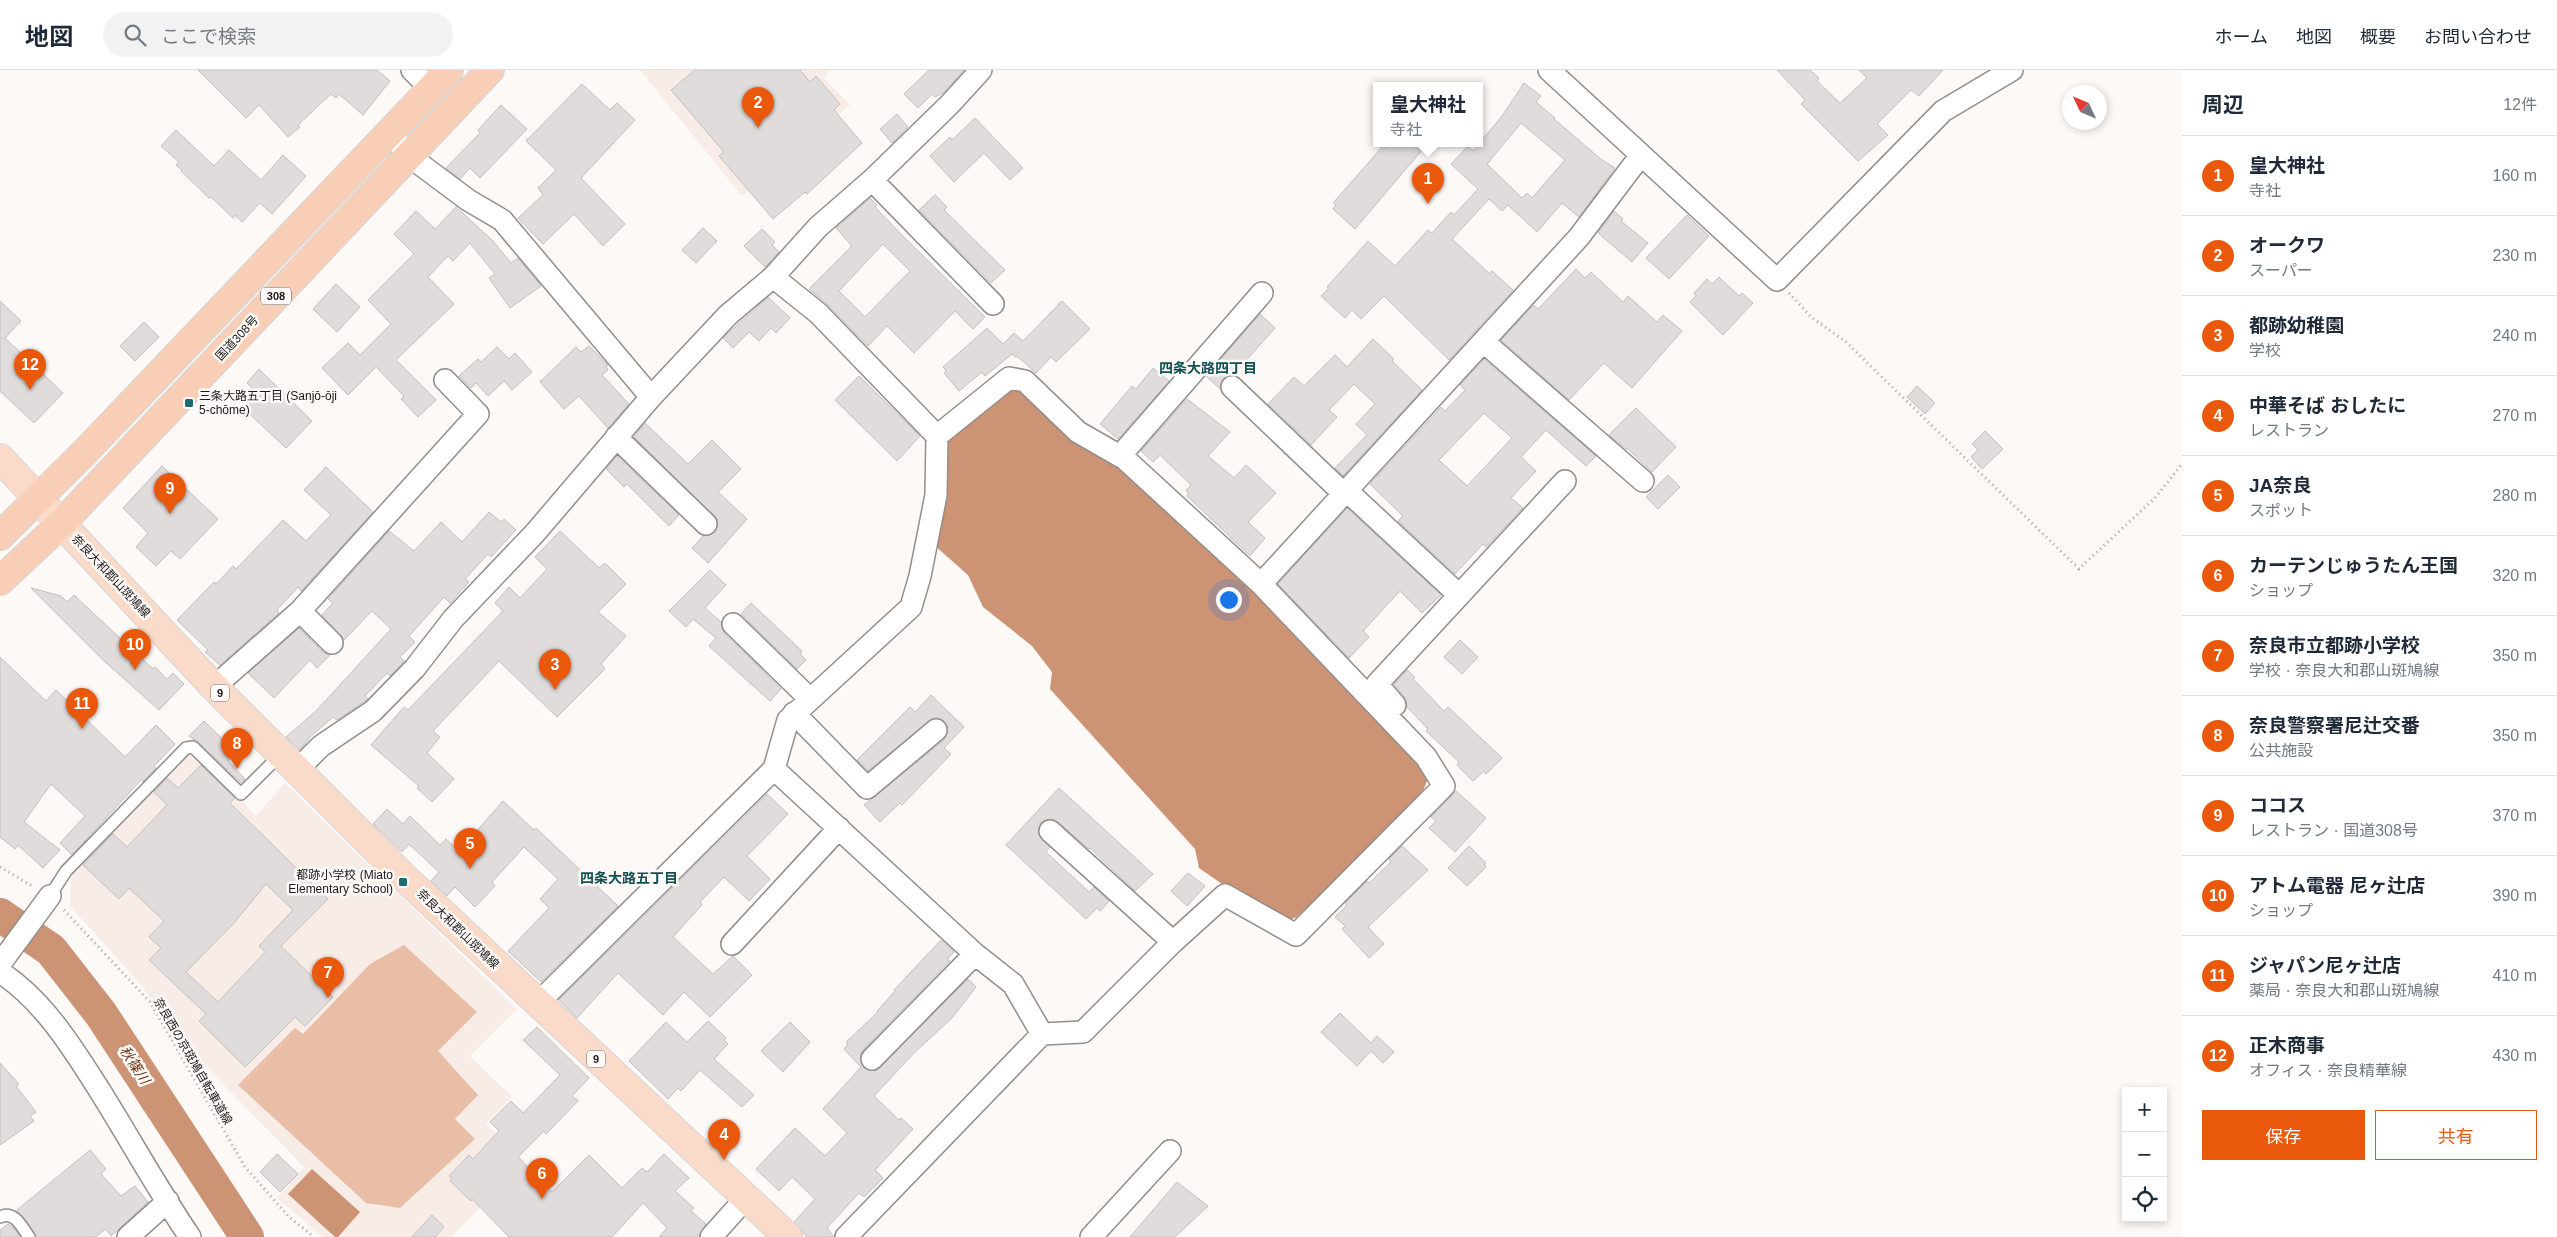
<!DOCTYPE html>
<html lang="ja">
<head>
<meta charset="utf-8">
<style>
	body { margin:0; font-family:Helvetica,"Noto Sans JP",sans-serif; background:#f2f2f3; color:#1f2937 }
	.controls { position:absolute; right:15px; bottom:15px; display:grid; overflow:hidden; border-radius:0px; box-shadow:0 2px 8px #0003 }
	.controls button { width:45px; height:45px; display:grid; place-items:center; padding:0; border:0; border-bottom:1px solid #e0e1e3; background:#fff; color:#1f2937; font:25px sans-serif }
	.compass { position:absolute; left:2062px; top:15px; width:45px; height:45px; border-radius:50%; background:#fff; box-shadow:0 2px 8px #0003; rotate:314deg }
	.you { position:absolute; left:1228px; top:529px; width:18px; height:18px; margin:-12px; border:4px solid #fff; border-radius:50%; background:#1a73e8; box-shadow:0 0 0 8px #1a73e833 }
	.badge { display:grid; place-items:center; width:32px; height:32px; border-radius:50%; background:#ea580c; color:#fff; font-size:16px; font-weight:700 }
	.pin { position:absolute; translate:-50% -41px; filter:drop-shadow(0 1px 2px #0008) }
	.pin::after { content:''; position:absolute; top:26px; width:18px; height:15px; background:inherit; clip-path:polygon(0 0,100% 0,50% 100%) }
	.popup { position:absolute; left:1373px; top:12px; width:110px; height:65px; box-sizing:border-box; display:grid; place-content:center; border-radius:0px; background:#fff; filter:drop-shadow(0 1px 4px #0005); font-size:16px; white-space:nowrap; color:#747a83 }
	.popup b { font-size:19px; color:#1f2937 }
	.popup::after { content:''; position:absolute; left:50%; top:100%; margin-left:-10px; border:10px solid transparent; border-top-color:#fff }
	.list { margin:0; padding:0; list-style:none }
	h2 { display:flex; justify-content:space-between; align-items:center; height:65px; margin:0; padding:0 20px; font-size:21px }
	h2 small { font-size:16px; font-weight:400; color:#747a83 }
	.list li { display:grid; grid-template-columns:32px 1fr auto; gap:15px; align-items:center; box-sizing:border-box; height:80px; padding:0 20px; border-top:1px solid #e0e1e3 }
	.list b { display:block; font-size:19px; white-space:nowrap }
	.list p { margin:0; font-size:16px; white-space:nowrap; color:#747a83 }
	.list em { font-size:16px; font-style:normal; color:#747a83 }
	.actions { display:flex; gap:10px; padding:15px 20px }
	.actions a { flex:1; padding:11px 0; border:1px solid #ea580c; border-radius:0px; text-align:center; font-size:18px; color:#ea580c }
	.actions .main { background:#ea580c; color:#fff }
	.icon { flex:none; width:28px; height:28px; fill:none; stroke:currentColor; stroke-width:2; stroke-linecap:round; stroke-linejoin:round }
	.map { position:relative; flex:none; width:2182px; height:1167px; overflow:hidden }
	header { display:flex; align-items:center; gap:30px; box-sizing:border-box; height:70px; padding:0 25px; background:#fff; border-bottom:1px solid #e0e1e3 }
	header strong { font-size:24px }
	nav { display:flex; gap:28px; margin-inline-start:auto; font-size:18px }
	.search { width:350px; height:45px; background:#f2f2f3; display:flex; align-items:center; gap:12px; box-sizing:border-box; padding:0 18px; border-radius:28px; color:#747a83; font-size:19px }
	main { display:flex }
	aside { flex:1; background:#fff }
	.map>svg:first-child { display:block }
</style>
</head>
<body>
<header>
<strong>地図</strong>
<div class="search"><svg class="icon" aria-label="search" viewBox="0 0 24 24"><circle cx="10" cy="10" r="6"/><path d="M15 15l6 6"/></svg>ここで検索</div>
<nav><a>ホーム</a><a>地図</a><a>概要</a><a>お問い合わせ</a></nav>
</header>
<main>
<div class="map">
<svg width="2182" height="1167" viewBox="0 0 2182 1167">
	<rect width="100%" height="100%" fill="#fdf9f7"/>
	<path fill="#f8ece7" d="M640,0H831L824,8L850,35L742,126Z
		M192,680L256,746L285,713L517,939L470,986L512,1027L486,1054L526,1091L451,1167H323L277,1128L304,1097L180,970L143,917L70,836L72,798Z"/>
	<path fill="#e8bea7" d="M404,875L477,942L438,981L478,1025L455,1049L475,1069L400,1138L366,1133L238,1015L295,958L303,964L370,894Z"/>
	<path fill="#cc9375" d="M1011,318H1022C1092,370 1162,422 1223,485C1238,499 1246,520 1266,526L1406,676L1428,709L1418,732L1297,847L1286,851L1225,816L1199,798L1195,779L1050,619L1052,602L1032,576L983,537L968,505L934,475L947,428L946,368Z
		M312,1099L360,1142L338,1167H335L288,1124Z"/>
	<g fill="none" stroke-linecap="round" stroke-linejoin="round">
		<path stroke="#cc9375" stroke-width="34" d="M0,845L51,880L101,944L247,1167"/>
	</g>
	<path fill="#e0dcdb" stroke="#c3bfbe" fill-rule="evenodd" d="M198,0H377L390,11L363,45L339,24L336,28L331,24L298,55L300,57L288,67L259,35L246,48Z
		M695,0H800L810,12L816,6L840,34L834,40L862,73L807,124L805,122L773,149L719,86L724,82L671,20Z
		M929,0H964L943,23L935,27L932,24L918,38L904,24Z
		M1777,0H1810L1819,8L1817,11L1840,33L1867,8L1859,0H1943L1919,26L1911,20L1877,54L1888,65L1858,91L1801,34L1805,30Z
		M1524,13L1541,26L1536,32L1555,48L1554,49L1602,90L1615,98L1579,147L1562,133L1537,162L1508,135L1502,141L1489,129L1452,169L1490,204L1492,201L1513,220L1449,290L1384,226L1361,249L1352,240L1345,248L1321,226L1329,218L1327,217L1368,171L1395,196L1428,160L1432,163L1451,142L1454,145L1478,119L1451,94L1468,76L1473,81L1502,46ZM1521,53L1565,90L1532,128L1527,123L1522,128L1487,94Z
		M582,14L610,40L617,33L635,50L581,108L625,154L603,176L574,144L543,174L518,148L543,125L538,118L556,100L526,71Z
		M501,35L527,59L480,108L470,98L460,109L446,98L480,63L478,60Z
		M897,44L908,57L892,73L880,59Z
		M975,48L1023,98L1010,110L984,83L954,112L930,86L950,67L952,70Z
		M176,60L214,96L229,80L261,110L283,85L306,106L272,144L260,133L242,152L235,145L233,148L211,127L209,128L181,101L182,100L176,95L179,92L161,76Z
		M1391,73H1428L1355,159L1333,139L1336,135L1333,133L1383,76L1386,79Z
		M935,125L947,137L944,140L1005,200L991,213L919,140Z
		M870,128L877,135L875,137L900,163L985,247L973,259L955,241L914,283L887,256L868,276L827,234L809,219L852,176L836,158ZM883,174L910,201L865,247L839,221Z
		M456,137L493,171L511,193L518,188L541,216L510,238L489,208L495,204L470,173L453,191L448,186L428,207L454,234L396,290L436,330L418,347L401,329L404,326L376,297L348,325L322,298L348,273L360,285L391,254L368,230L414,184L394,164L416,141L435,159Z
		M1614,141L1623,149L1621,151L1648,173L1632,192L1598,163Z
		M1687,145L1709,166L1669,209L1646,188Z
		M703,158L717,171L696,193L682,180Z
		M762,159L775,172L772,175L779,182L765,197L744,176Z
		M1576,199L1585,208L1591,202L1623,232L1628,226L1657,252L1663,245L1682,261L1632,318L1604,293L1569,330L1501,270L1534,235L1538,239Z
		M1719,207L1739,226L1742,223L1753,233L1723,265L1690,232L1696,226L1694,223L1707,209L1712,214Z
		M336,214L360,237L337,262L313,239Z
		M768,227L790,248L776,263L771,258L759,271L749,262L733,278L723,268Z
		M0,231L21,251L5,268L63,323L34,353L0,321Z
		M1062,231L1090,259L1056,292L1051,287L1036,303L1017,286L1015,287L1012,284L985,306L982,302L959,321L944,303L946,301L943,297L987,258L1003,274L1014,263L1023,271Z
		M1260,244L1275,258L1233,305L1223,309L1220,319L1206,306Z
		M144,252L159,267L135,291L120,276Z
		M1373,269L1394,289L1392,291L1422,320L1343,406L1335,398L1367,365L1356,354L1375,334L1354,314L1329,340L1337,347L1311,375L1268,334L1294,307L1304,316L1335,285L1347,297Z
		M589,276L608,295L606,296L608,300L602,305L629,334L608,358L579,326L564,339L540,312L576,277L581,282Z
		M497,277L509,289L515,283L532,302L512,320L504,311L488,326L476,313L471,318L459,306L478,289L481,292Z
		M1484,289L1596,386L1586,396L1546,360L1521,387L1536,401L1511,428L1523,438L1486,477L1483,474L1455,504L1398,451L1403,446L1370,414L1441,337L1445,341L1465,320L1460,315ZM1484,343L1512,368L1467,416L1439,390Z
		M1153,298L1169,311L1118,369L1100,354L1132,316L1136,319Z
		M259,299L312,351L286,378L242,337L256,322L247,313Z
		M859,306L920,366L897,391L835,330Z
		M1917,316L1935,333L1925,344L1907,327Z
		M1187,329L1230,362L1208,386L1234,408L1246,395L1276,423L1248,452L1265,468L1250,486L1187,426L1189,423L1186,421L1191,415L1160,385L1153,392L1141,381Z
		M1636,338L1676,377L1652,402L1627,378L1626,379L1609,365Z
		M645,353L688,394L712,370L741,399L718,422L747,449L708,493L692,478L703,466L715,462L718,450L634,367Z
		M1985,361L2003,379L1982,399L1971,387L1978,380L1972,374Z
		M617,386L679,445L669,456L627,414L624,417L606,399Z
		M162,396L218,449L180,489L171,481L156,496L136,477L148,463L123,438Z
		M326,397L373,442L301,521L298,517L277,540L279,543L220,595L205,582L208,580L177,550L214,512L216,514L233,496L236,499L283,450L306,471L331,445L304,420Z
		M1668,405L1680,417L1658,439L1646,427Z
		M1347,438L1441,525L1422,543L1400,521L1363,561L1369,567L1349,588L1278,514Z
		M489,442L501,452L504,449L516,460L491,487L488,484L465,509L469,512L450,533L444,527L409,566L415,572L400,587L404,591L390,606L387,603L365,626L368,629L365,631L337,650L333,647L310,667L300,680L286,667L316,641L391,559L372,541L344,570L322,545L333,533L328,529L389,461L414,481L441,452L462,472Z
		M560,461L599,498L605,493L626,514L598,542L626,566L601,594L605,599L557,647L499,591L433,661L440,667L427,683L454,709L432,732L417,718L419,716L371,675L404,637L408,640L503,541L495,533L509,517L520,528L547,499L535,487Z
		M710,500L726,515L705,538L721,552L724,563L781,619L770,631L709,576L716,568L693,549L686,557L669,541Z
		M31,518L61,526L67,532L74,525L153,599L155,597L167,609L173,603L184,614L159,640L103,590Z
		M751,533L802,581L800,584L806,590L797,599L741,544Z
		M299,558L323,582L330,585L317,598L310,590L274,628L248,603Z
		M1460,570L1478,587L1462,604L1444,587Z
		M0,587L46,631L56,620L125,687L156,655L175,674L154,696L156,698L143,712L141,710L72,785L60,773L85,746L51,714L24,752L60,780L43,798L18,775L15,779L0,767Z
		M1407,600L1415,607L1413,609L1444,641L1448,637L1502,688L1486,704L1484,701L1473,711L1457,695L1459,692L1426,661L1428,659L1407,637L1405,627L1394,614Z
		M931,625L964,657L944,678L951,684L902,735L900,733L880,752L864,735L944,670L948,657L941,648H933L868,701L857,690L910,637L915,642Z
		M204,651L236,682L228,691L245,709L241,713L198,672L189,666Z
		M201,695L235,728L230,733L328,829L281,876L333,927L305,956L295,947L245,997L199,951L206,944L149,890L161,878L149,867L164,851L129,818L119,829L83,795L113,764L127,777L167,735L154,722L167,708L178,718ZM266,814L293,840L259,876L265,882L218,932L186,902L234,853Z
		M1059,718L1153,804L1135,821L1090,778L1089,779L1058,752L1052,749L1041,752L1038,764L1050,777L1046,782L1089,822L1094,817L1109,831L1100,841L1097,838L1086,849L1006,775Z
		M1456,721L1486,748L1455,782L1429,758L1436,751L1431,747Z
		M767,724L788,744L747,786L770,809L749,831L724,807L700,832L702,835L673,867L713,904L733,886L752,905L710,947L684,922L663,945L618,903L577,948L559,930Z
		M503,731L534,760L536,758L618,836L541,912L508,881L549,838L540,829L558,809L524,777L492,812L495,816L475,837L455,817L447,826L431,811L439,802L409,774L402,782L373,754L387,739L403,754L410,746L440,775L446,769L459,781Z
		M1402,776L1428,800L1368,857L1384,874L1369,888L1342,859L1345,856L1335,847L1347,835L1345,833L1367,811L1369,813L1391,792L1389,789Z
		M1469,776L1486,793L1484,794L1486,797L1467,816L1448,798Z
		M1188,803L1205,816L1187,836L1171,821Z
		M941,870L954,882L947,889L950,891L863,980L860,986L864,998L876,1001L968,909L976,917L952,948L915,982L874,1026L899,1050L901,1048L913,1059L875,1100L883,1108L864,1127L859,1123L827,1158L834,1167H807L794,1152L815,1129L792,1107L779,1121L756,1099L795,1058L825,1086L847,1063L823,1039L861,997L844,979L848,974L846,972L878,942L877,941L895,921L894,920Z
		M1340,943L1371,973L1377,966L1394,982L1383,993L1371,981L1357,996L1321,962Z
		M708,951L726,968L724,970L728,974L714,989L754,1025L742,1037L700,1000L681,1021L678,1018L668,1029L629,991L666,952L687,972Z
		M790,952L810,972L783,1002L761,981Z
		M537,957L589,1008L572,1026L578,1031L546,1064L544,1061L518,1087L552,1122L589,1085L622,1118L642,1098L647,1102L664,1084L689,1108L675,1121L694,1138L691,1141L706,1154L699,1167H659L667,1158L643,1133L612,1167H509L472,1129L471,1131L450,1111L452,1108L449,1106L469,1085L473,1089L499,1061L490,1052L511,1031L523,1043L560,1005L523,970Z
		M0,993L19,1014L16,1016L36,1042L30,1046L34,1051L0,1075Z
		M90,1080L106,1099L101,1104L121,1126L135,1116L148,1132L111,1166L106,1159L95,1167H36L17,1140Z
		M277,1084L298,1104L280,1122L260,1102Z
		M1177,1112L1208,1136L1175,1167H1130Z
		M432,1145L444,1157L435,1167H412Z
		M8,1154L15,1159L20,1167H0V1160Z"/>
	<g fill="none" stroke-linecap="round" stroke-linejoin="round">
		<g stroke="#918e8c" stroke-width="14">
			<path id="service" d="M50,826L66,801L186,678L193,677L241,724L282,683
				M0,1147C14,1140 22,1157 29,1167"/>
		</g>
		<g stroke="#918e8c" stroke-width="24">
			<path id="minor" d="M412,0L431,19
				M1549,0L1777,210L1943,41L2012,0
				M390,63L409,86L468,130L502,150L651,327
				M872,110L993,234
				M773,207L818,243L937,366
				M1484,272L1643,411
				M1232,317L1343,423
				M616,367L706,454
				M1120,386L1262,223
				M1346,420L1459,525
				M1261,514L1579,167L1641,85
				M300,541L332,573
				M733,554L810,629
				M214,617L300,541L478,344L445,310
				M1395,635L1377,614L1565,411
				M794,643L867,718L936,660
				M298,699L321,676L373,641L415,598L453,549L535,463L651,327L728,245L773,207L818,157L872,110L950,34L981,0
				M774,699L975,884L1013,914L1042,964
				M1050,761L1173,872
				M732,874L839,758
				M0,894L50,826
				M0,902C44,931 72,977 100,1021C130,1069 158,1120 190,1167
				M537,934L774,699L788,650L911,537L920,506L936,425L937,366L1009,308L1025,311L1078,362L1125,389L1261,514L1426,687L1444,716L1296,865L1225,825L1173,872L1083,962L1042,964L846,1167
				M872,989L975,884
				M128,1167L168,1131
				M711,1167L746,1128
				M1091,1167L1170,1081"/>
		</g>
		<g stroke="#d6d6d6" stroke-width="30">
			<path id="primary" d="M0,388L214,617L407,810L788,1167"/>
		</g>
		<g stroke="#d6d6d6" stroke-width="30">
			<path id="trunk" d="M0,466L84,383L449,0
				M0,511L62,453L490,0"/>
		</g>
		<path stroke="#a3a09e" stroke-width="3" stroke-dasharray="1 4" stroke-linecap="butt" d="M1789,223L1811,247L1846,272L2079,499L2155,428L2182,394
			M0,797L34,817
			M64,840L150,932L245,1097L289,1147L314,1167"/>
		<use href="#service" stroke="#fff" stroke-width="11"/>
		<use href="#minor" stroke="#fff" stroke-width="21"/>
		<use href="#primary" stroke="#fadac8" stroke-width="28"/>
		<use href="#trunk" stroke="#f8ceb6" stroke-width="28"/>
	</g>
	<g fill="#1f6b6e" stroke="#fdf9f7" stroke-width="2">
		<rect x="184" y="328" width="10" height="10" rx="2.5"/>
		<rect x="398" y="807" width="10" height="10" rx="2.5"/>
	</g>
	<g text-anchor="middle" stroke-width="5" stroke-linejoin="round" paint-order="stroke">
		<g fill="#fdf9f7" stroke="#5f5d5c" stroke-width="1">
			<rect x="261" y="217.5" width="30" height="17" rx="4"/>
			<rect x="211" y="614.5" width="18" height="17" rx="4"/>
			<rect x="587" y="980.5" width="18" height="17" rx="4"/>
		</g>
		<g font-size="11" font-weight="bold" fill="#1b1a19">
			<text x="276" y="230">308</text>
			<text x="220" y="627">9</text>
			<text x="596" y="993">9</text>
		</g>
		<g font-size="12" fill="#1b1a19" stroke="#fdf9f7">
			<text transform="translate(237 268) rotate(-47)" y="4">国道308号</text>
			<text transform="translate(111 506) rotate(47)" y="4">奈良大和郡山斑鳩線</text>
			<text transform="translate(458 859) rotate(44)" y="4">奈良大和郡山斑鳩線</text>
			<text transform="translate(193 991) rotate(60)" y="4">奈良西の京斑鳩自転車道線</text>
		</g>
		<g font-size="12" fill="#1b1a19" stroke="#fdf9f7" text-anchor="start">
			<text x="199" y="330">三条大路五丁目 (Sanjō-ōji<tspan x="199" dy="14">5-chōme)</tspan></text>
			<text x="393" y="809" text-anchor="end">都跡小学校 (Miato<tspan x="393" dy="14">Elementary School)</tspan></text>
		</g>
		<g font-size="14" font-weight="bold" fill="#125052" stroke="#fdf9f7">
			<text x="1208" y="303">四条大路四丁目</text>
			<text x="629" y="813">四条大路五丁目</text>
		</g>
		<g font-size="14" font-style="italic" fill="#683311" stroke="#fdf9f7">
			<text transform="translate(135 995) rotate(57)" y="5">秋篠川</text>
		</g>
	</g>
</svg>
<div class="controls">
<button>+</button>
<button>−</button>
<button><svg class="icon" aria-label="locate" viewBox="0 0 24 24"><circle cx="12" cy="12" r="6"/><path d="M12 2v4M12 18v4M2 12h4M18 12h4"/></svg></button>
</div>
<svg class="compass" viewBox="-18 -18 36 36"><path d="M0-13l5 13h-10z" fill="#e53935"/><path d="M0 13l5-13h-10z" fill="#747a83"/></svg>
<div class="you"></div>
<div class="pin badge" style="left:1428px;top:134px">1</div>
<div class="popup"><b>皇大神社</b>寺社</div>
<div class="pin badge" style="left:758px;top:58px">2</div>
<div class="pin badge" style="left:555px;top:620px">3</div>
<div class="pin badge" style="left:724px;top:1090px">4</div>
<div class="pin badge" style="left:470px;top:799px">5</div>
<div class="pin badge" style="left:542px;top:1129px">6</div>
<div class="pin badge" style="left:328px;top:928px">7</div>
<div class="pin badge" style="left:237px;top:699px">8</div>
<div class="pin badge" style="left:170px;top:444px">9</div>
<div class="pin badge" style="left:135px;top:600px">10</div>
<div class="pin badge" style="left:82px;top:659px">11</div>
<div class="pin badge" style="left:30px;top:320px">12</div>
</div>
<aside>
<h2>周辺<small>12件</small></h2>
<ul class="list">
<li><span class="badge">1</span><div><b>皇大神社</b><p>寺社</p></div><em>160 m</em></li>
<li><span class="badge">2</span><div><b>オークワ</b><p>スーパー</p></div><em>230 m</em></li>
<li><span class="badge">3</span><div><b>都跡幼稚園</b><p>学校</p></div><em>240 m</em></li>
<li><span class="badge">4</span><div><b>中華そば おしたに</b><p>レストラン</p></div><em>270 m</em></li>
<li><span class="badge">5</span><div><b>JA奈良</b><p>スポット</p></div><em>280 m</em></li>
<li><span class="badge">6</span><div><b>カーテンじゅうたん王国</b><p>ショップ</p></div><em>320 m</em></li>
<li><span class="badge">7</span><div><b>奈良市立都跡小学校</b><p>学校 · 奈良大和郡山斑鳩線</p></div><em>350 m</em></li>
<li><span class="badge">8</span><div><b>奈良警察署尼辻交番</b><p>公共施設</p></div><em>350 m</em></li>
<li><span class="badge">9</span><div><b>ココス</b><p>レストラン · 国道308号</p></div><em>370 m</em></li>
<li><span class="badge">10</span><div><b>アトム電器 尼ヶ辻店</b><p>ショップ</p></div><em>390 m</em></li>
<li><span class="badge">11</span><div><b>ジャパン尼ヶ辻店</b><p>薬局 · 奈良大和郡山斑鳩線</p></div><em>410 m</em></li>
<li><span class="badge">12</span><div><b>正木商事</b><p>オフィス · 奈良精華線</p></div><em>430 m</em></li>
</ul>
<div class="actions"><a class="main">保存</a><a>共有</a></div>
</aside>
</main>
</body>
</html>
